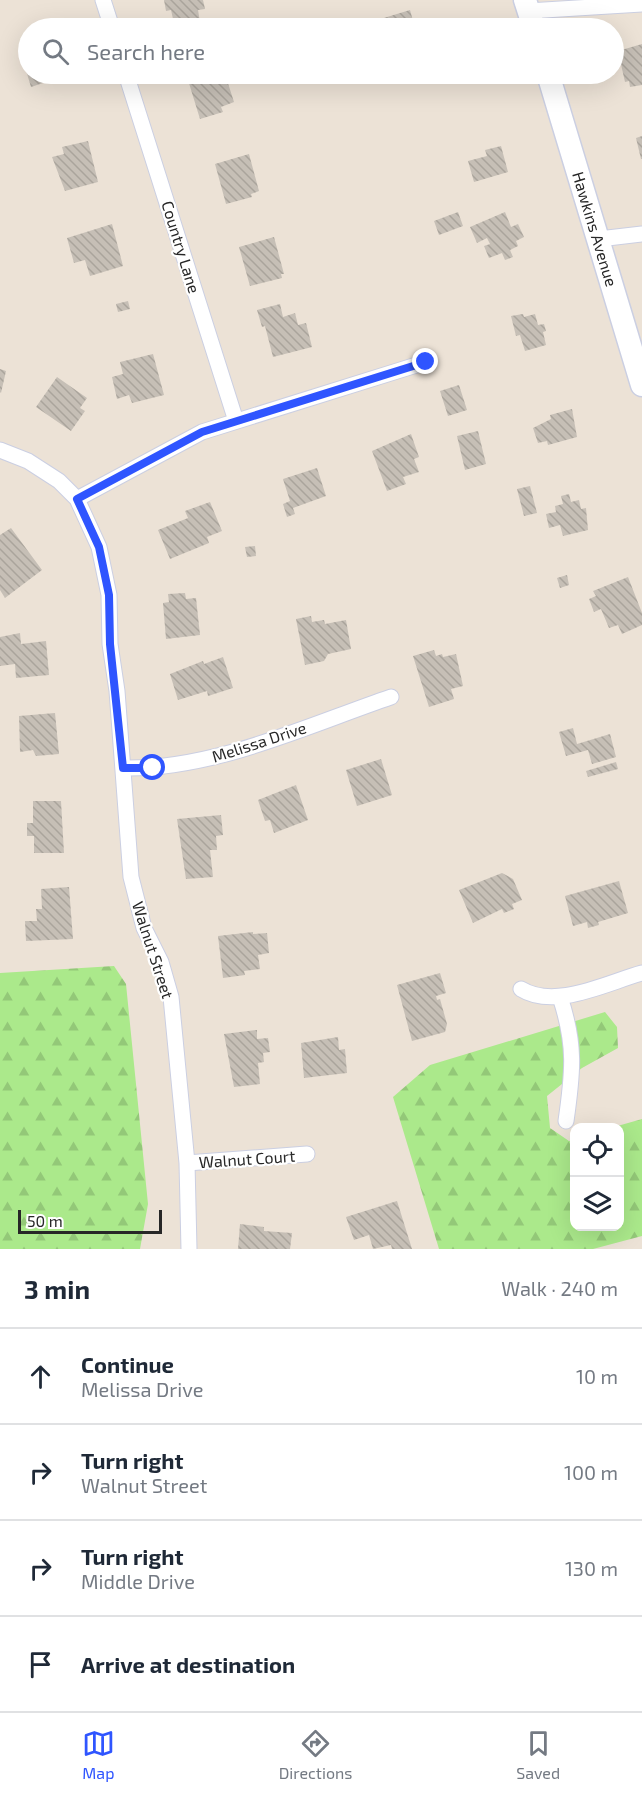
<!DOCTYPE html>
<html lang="en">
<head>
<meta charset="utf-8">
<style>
	body { margin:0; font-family:"Exo 2",sans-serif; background:#f6f6f7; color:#1f2937 }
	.controls { position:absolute; right:18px; bottom:18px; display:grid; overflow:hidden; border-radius:12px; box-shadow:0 6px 24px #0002 }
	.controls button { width:54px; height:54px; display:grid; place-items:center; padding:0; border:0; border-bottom:2px solid #e0e1e3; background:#fff; color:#1f2937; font:30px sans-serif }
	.scale { position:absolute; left:18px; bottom:15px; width:144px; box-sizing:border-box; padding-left:6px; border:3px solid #272727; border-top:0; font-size:16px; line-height:21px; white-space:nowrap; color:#272727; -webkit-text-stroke:4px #fff; paint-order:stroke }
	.stop { position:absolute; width:18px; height:18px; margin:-14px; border:4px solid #2f55ff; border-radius:50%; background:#fff }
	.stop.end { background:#2f55ff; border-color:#fff; box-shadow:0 2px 6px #0008 }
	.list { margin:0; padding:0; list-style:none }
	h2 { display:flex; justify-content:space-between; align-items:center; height:78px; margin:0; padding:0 24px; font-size:26px }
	h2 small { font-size:20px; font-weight:400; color:#747a83 }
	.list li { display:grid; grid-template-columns:39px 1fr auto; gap:18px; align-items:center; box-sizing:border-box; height:96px; padding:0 24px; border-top:2px solid #e0e1e3 }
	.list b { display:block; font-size:22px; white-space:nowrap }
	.list p { margin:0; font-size:20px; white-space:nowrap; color:#747a83 }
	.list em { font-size:20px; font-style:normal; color:#747a83 }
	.icon { flex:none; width:33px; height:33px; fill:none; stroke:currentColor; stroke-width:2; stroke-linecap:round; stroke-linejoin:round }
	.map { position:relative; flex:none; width:642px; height:1249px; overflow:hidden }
	.search { position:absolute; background:#fff; box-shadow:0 6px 24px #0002; left:18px; right:18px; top:18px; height:66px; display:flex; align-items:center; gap:15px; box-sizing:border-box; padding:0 21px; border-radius:33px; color:#747a83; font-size:22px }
	.sheet { height:462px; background:#fff }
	nav { display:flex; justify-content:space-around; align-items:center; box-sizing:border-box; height:84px; border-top:2px solid #e0e1e3; background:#fff; font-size:16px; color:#747a83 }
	nav a { display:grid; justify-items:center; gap:3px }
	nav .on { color:#2f55ff }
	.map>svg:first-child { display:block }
</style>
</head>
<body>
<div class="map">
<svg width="642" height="1249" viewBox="0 0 642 1249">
	<defs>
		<pattern id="forest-firs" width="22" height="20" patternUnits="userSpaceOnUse" patternTransform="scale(1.5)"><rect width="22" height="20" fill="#abe98b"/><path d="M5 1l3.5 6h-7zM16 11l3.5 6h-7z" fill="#93c878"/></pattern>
		<pattern id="building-back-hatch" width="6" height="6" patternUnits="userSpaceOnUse" patternTransform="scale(1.5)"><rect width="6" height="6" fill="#c6bfb6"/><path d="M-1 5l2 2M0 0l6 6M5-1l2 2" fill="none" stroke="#aaa49c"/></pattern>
	</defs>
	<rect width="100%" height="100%" fill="#ece2d6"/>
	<path fill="url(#forest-firs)" d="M114,966L126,984L148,1204L140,1249H0V973Z
		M605,1012L617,1027L618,1048L582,1068L547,1096L550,1128L569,1141L574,1139V1226H620V1128L614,1127L642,1119V1236L593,1249H439L393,1097L430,1065Z"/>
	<path fill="url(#building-back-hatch)" d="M164,0H203L205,9L198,10L201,28H175L171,10L166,11Z
		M410,10L415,28H376L374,21Z
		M457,23L459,28H439Z
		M28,33V74L67,75L31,87L22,57L28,56L22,35Z
		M642,44V85L630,87L629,81L625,82L618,51Z
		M206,74H225L234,102L221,107L223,112L200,119L188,80Z
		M642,136V159H641L636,138Z
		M88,141L98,182L65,191L52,157L64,154L62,147Z
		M501,146L508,172L474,182L468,161L487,156L485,150Z
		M249,154L259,191L251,194L252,197L226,204L215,164Z
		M458,212L463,226L439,235L434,221Z
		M505,212L511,227L518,224L524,237L516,241L518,246L510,250L513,257L505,260L502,253L489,258L484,246L490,244L487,238L477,243L470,227Z
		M112,224L123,266L90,276L85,260L74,263L67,238Z
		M274,237L284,274H281L282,278L250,286L239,247Z
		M128,301L130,309L118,312L116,304Z
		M280,304L283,317L295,313L298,325L306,323L312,347L273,357L265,326L262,327L257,310Z
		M523,314L524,317L535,314L538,325L544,324L546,331L543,332L546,345L525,351L520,335L516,336L511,316Z
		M153,354L164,395L132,403L129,395L117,399L112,377L123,374L120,362Z
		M0,369L6,371L1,393L0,392Z
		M57,377L87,398L80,408L85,411L71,431L36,407Z
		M459,385L467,410L448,416L440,391Z
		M572,409L577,437L548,445L547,441L538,443L533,428L551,419L550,415Z
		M478,431L486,464L465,470L457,436Z
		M411,434L419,457L414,459L419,472L403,477L406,484L387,491L372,451Z
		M317,468L326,496L293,508L295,514L287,517L283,504L290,501L283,479Z
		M530,486L537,513L524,516L517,489Z
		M569,494L571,502L579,500L581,509L586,508L588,530L563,536L560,525L549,528L546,514L556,512L555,506L563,504L561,496Z
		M210,502L222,531L207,537L209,543L170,559L158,530L188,518L185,511Z
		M11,528L42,570L5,598L0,590V535Z
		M255,546L256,556L247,557L245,547Z
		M567,575L569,585L560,588L557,578Z
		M628,577L642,613V625L622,634L618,625L609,628L601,609L594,612L589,599L596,596L593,591Z
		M185,593L186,599L196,598L200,635L166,639L163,603L169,602L168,594Z
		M311,616L312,622L324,620L325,624L346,620L351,649L328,654L324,661L305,665L296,619Z
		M20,633L21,644L46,641L49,675L16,678L15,664L0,666V637Z
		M434,650L436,656L442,654L443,657L456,654L463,686L451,689L454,699L429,707L413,656Z
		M223,657L233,688L208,696L207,691L178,700L170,674L203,661L204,664Z
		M55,713L59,754L36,756L33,750L20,752L19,716Z
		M573,728L577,744L610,734L616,757L592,764L588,750L566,756L559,732Z
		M381,759L392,795L357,806L346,770Z
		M616,762L618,769L588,777L586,771Z
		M296,785L308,820L274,833L270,820L265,821L258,800Z
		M33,801H61L64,853H34V836H27V823H33Z
		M221,815L223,835L216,836L217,850H210L213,877L186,879L177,819Z
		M502,873L513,879L522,900L512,904L514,909L504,913L502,909L473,923L459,890Z
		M619,881L628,913L598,922L599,925L588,928L587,922L573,926L565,896Z
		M69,887L73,939L26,941L25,921H37L36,909H42L41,889Z
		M253,932V934L267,933L269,953L258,955L260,969L244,971L245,975L223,978L218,936Z
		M440,973L446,993L436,996L437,1000L440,999L447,1024L445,1032L412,1041L397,985Z
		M257,1030V1039L268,1038L270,1052L263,1053L264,1062L258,1063L260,1084L234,1087L224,1034Z
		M338,1037L339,1050L345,1049L347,1073L304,1078L301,1043Z
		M397,1201L412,1249H392L391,1245L373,1249L369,1235L354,1240L346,1217Z
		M240,1224L264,1227V1231L292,1233L290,1249H238Z"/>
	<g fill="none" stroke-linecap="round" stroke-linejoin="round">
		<g stroke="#cbcfe2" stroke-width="17">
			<path id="street" d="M103,0L112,28
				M528,11L642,4
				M126,74L236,421
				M599,239L642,234
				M0,450L28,461L59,481L77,499L99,547L109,595L110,644L117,691L131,877L144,928L161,962L171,997L187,1163L189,1249
				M77,499L202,432L426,362
				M123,768C214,770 306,726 391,697
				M521,989C555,1010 606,983 642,973
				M560,997C576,1045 573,1072 566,1121
				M187,1163L307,1154"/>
		</g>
		<g stroke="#cbcfe2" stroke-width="25">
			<g id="secondary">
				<path d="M525,0L534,28"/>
				<path id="s1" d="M548,74L642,385"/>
			</g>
		</g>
		<use href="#street" stroke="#fff" stroke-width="15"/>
		<use href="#secondary" stroke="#fff" stroke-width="22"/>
	</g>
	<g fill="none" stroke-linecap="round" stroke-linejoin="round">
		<path stroke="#2f55ff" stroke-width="8" d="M153,768H123L110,644L109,595L99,547L77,499L202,432L426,362"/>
	</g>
	<g text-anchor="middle" stroke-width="4.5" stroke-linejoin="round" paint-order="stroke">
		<g font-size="16" fill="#272727" stroke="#fff">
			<text dy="6" stroke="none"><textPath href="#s1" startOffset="162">Hawkins Avenue</textPath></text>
			<text transform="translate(181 247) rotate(73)" y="6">Country Lane</text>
			<text transform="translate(259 742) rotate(-18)" y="6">Melissa Drive</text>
			<text transform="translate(153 950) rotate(72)" y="6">Walnut Street</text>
			<text transform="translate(247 1159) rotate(-4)" y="6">Walnut Court</text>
		</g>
	</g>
</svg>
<div class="controls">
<button><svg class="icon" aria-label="locate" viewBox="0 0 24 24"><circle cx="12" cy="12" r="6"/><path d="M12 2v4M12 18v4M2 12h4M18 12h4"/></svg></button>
<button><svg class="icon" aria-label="layers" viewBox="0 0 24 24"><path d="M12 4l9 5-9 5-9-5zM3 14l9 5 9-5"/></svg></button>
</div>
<div class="scale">50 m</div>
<div class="stop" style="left:153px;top:768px"></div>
<div class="stop end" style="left:426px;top:362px"></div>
<div class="search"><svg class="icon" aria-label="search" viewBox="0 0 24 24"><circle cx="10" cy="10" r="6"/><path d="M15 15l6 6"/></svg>Search here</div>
</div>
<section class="sheet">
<h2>3 min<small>Walk · 240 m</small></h2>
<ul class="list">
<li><svg class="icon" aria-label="ahead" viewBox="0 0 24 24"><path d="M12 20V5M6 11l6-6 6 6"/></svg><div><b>Continue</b><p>Melissa Drive</p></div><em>10 m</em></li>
<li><svg class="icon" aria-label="right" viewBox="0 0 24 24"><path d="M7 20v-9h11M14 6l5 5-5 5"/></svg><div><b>Turn right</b><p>Walnut Street</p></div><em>100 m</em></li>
<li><svg class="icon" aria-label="right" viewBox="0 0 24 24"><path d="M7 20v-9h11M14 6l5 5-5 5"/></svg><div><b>Turn right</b><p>Middle Drive</p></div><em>130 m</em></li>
<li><svg class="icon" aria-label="arrive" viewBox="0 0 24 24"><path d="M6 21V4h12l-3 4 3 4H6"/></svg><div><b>Arrive at destination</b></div></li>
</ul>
</section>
<nav>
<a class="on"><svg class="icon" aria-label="map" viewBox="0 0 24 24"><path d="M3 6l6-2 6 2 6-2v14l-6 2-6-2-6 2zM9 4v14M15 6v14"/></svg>Map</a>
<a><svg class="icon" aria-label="directions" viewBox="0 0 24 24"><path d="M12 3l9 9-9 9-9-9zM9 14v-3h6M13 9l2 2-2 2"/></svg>Directions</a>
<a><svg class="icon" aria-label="saved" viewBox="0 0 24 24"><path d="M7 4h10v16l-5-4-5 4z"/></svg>Saved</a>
</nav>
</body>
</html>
